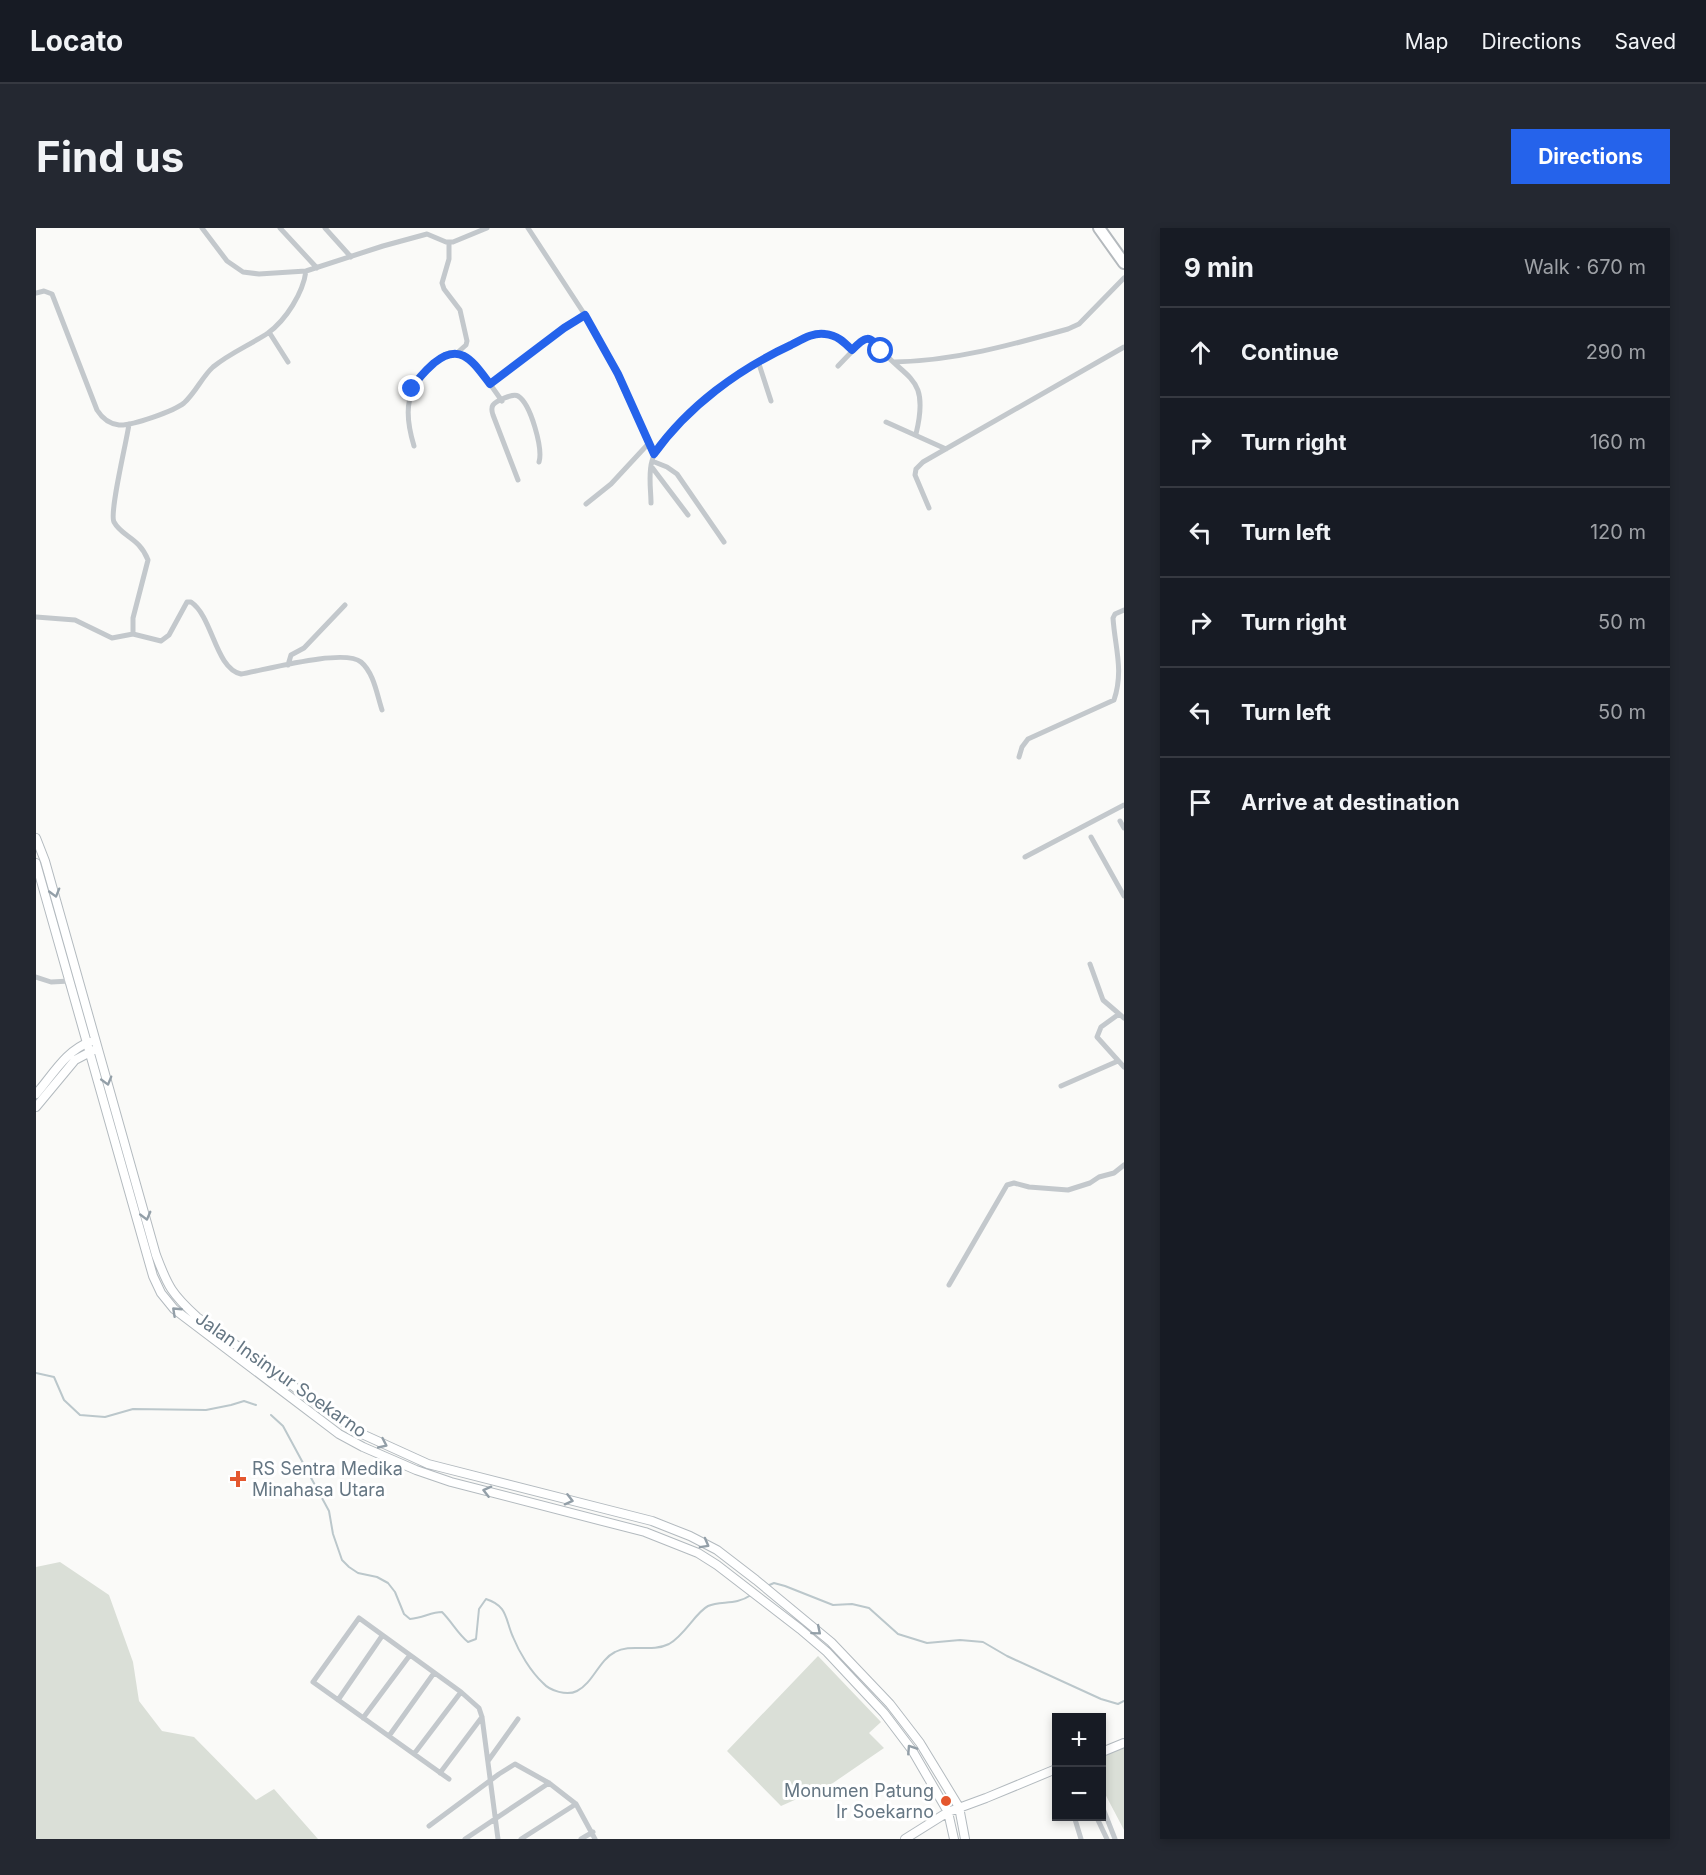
<!DOCTYPE html>
<html lang="en">
<head>
<meta charset="utf-8">
<style>
	body { margin:0; font-family:Inter,sans-serif; background:#242831; color:#f1f3f6 }
	.controls { position:absolute; right:18px; bottom:18px; display:grid; overflow:hidden; border-radius:0px; box-shadow:0 3px 9px #0003 }
	.controls button { width:54px; height:54px; display:grid; place-items:center; padding:0; border:0; border-bottom:2px solid #363941; background:#171b24; color:#f1f3f6; font:30px sans-serif }
	.stop { position:absolute; width:18px; height:18px; margin:-14px; border:4px solid #2563eb; border-radius:50%; background:#fff }
	.stop.end { background:#2563eb; border-color:#fff; box-shadow:0 2px 6px #0008 }
	.list { margin:0; padding:0; list-style:none }
	h2 { display:flex; justify-content:space-between; align-items:center; height:78px; margin:0; padding:0 24px; font-size:26px }
	h2 small { font-size:20px; font-weight:400; color:#9ea1a6 }
	.list li { display:grid; grid-template-columns:39px 1fr auto; gap:18px; align-items:center; box-sizing:border-box; height:90px; padding:0 24px; border-top:2px solid #363941 }
	.list b { display:block; font-size:22px; white-space:nowrap }
	.list em { font-size:20px; font-style:normal; color:#9ea1a6 }
	.icon { flex:none; width:33px; height:33px; fill:none; stroke:currentColor; stroke-width:2; stroke-linecap:round; stroke-linejoin:round }
	.map { position:relative; flex:none; width:1088px; height:1611px; overflow:hidden; border-radius:0px }
	header { display:flex; align-items:center; gap:36px; box-sizing:border-box; height:84px; padding:0 30px; background:#171b24; border-bottom:2px solid #363941 }
	header strong { font-size:28px }
	nav { display:flex; gap:33px; margin-inline-start:auto; font-size:21px }
	.intro { display:flex; align-items:center; justify-content:space-between; box-sizing:border-box; height:144px; padding:0 36px }
	h1 { margin:0; font-size:42px }
	.button { padding:15px 27px; border-radius:0px; background:#2563eb; color:#fff; font-size:21px; font-weight:700 }
	main { display:flex; gap:36px; padding:0 36px }
	aside { flex:1; background:#171b24; border-radius:0px; box-shadow:0 3px 9px #0003 }
	.map>svg:first-child { display:block }
</style>
</head>
<body>
<header>
<strong>Locato</strong>
<nav><a>Map</a><a>Directions</a><a>Saved</a></nav>
</header>
<div class="intro"><h1>Find us</h1><a class="button">Directions</a></div>
<main>
<div class="map">
<svg width="1088" height="1611" viewBox="0 0 1088 1611">
	<rect width="100%" height="100%" fill="#fafaf8"/>
	<path fill="#dadfd7" d="M24,1334L73,1367L97,1434L103,1473L126,1503L158,1509L220,1572L238,1561L282,1611H0V1339Z
		M782,1428L845,1494L833,1505L848,1520L797,1555L745,1578L691,1523Z
		M1088,1517V1602L1067,1562L1066,1526Z"/>
	<g fill="none" stroke-linecap="round" stroke-linejoin="round">
		<path stroke="#bbc7cb" stroke-width="2" d="M0,1145L18,1149L28,1172L44,1187L69,1189L97,1181L170,1182L195,1177L208,1173L220,1177
			M235,1187L247,1198L293,1283L297,1306L306,1332L313,1339L322,1345L341,1349L352,1355L359,1364L368,1386L374,1391C387,1390 395,1384 406,1384C416,1394 422,1406 432,1414L440,1411L443,1381L450,1371C472,1378 469,1391 477,1409C483,1424 495,1444 507,1455C514,1463 531,1468 541,1463C557,1455 563,1432 579,1424C595,1415 615,1425 633,1416C649,1407 659,1385 672,1378C685,1372 699,1378 715,1367
			M731,1358L738,1355L749,1358L797,1377L816,1376L833,1380L862,1406L891,1415L924,1412L947,1414L971,1428L1065,1471L1082,1476L1088,1473"/>
		<g stroke="#b3babf" stroke-width="10">
			<path id="secondary" d="M0,610L9,633L120,1027C132,1059 136,1066 161,1089L307,1194L326,1206L392,1236L616,1293L654,1308L681,1322L720,1352L795,1414L854,1476L884,1515L923,1579L929,1611
				M0,635L117,1048L125,1065L138,1081L303,1206L327,1219L380,1242L415,1254L609,1304L662,1325L681,1337L764,1401L791,1424L848,1485L876,1522L912,1584L918,1611
				M0,866C16,848 30,822 54,814
				M0,879L39,832L58,822
				M1066,1524L1088,1515
				M869,1611L912,1584L950,1570L1020,1541"/>
		</g>
		<g stroke="#b4b9bd" stroke-width="14">
			<path id="highway" d="M1063,0L1088,35"/>
		</g>
		<path stroke="#c3c8cc" stroke-width="5" d="M166,0L191,33L207,44L223,46L270,43L347,18L391,6L410,14H417L451,0
			M244,0L281,40
			M289,0L315,29
			M492,0L549,87L570,124L618,226
			M413,15V31L406,55L408,61L424,82L431,113L430,117L421,125
			M0,65L8,63L16,66L61,182C66,190 74,196 83,197C96,198 138,183 148,175C160,164 166,149 177,139C194,125 214,117 232,105C250,92 267,65 270,43
			M233,104L252,134
			M858,134C918,133 975,117 1032,101L1043,96L1088,50
			M802,138L828,111L838,113C867,153 895,144 880,206
			M466,173L454,156L528,100L549,87
			M735,173L722,133C741,124 777,100 798,107C805,110 811,116 816,122
			M850,194L910,221
			M93,196C91,212 73,285 78,294C86,309 103,309 112,332L97,390V406
			M378,218C367,182 370,159 399,134C405,129 412,123 420,125C435,127 445,145 454,156
			M616,233L631,239L641,246L688,314
			M615,238L652,287
			M482,252L457,187C456,184 455,180 457,177C460,173 477,165 482,168C495,176 507,221 503,234
			M615,275C615,262 612,246 616,233C624,199 694,154 722,133
			M550,276L575,256L613,215
			M893,280L879,247L880,241L887,234L1088,119
			M0,389L39,392L76,410L97,406L125,413L133,407L151,374H155C177,389 179,440 205,446C229,442 308,420 325,434C338,445 341,467 346,482
			M252,437L255,427L268,420L309,377
			M983,529L986,519L992,511L1078,472C1088,442 1079,420 1077,390L1079,386L1088,382
			M1084,593L1088,600
			M1055,609L1088,668
			M989,629L1088,577
			M1054,736L1067,772L1088,790
			M0,749L15,754L34,753
			M1083,786L1065,799L1061,809L1088,839
			M1025,858L1082,833
			M913,1057L971,957L978,955L993,959L1032,962L1054,955L1063,949L1078,945L1088,937
			M302,1472L346,1408
			M327,1490L374,1427
			M353,1508L398,1445
			M378,1526L425,1464
			M452,1533L482,1491
			M404,1545L446,1489
			M413,1551L277,1454L323,1390L425,1464L443,1480L446,1489L462,1611
			M1066,1578L1079,1611
			M1038,1588L1045,1611
			M1060,1588L1071,1611
			M393,1598L463,1546L479,1536L513,1555L540,1576L559,1611
			M429,1611L513,1555
			M485,1611L540,1576
			M545,1611L557,1604"/>
		<use href="#secondary" stroke="#fff" stroke-width="8"/>
		<use href="#highway" stroke="#fff" stroke-width="10"/>
	</g>
	<defs><path id="oneway-chevron" d="M-2-3.5L2.5 0L-2 3.5" fill="none" stroke-width="1.6" stroke-linecap="round" stroke-linejoin="round" transform="scale(1.5)"/></defs>
	<g stroke="#939fa8">
		<use href="#oneway-chevron" transform="translate(19 665) rotate(74)"/>
		<use href="#oneway-chevron" transform="translate(71 853) rotate(74)"/>
		<use href="#oneway-chevron" transform="translate(110 988) rotate(75)"/>
		<use href="#oneway-chevron" transform="translate(140 1083) rotate(-137)"/>
		<use href="#oneway-chevron" transform="translate(347 1216) rotate(25)"/>
		<use href="#oneway-chevron" transform="translate(451 1263) rotate(-166)"/>
		<use href="#oneway-chevron" transform="translate(533 1272) rotate(14)"/>
		<use href="#oneway-chevron" transform="translate(669 1316) rotate(29)"/>
		<use href="#oneway-chevron" transform="translate(781 1403) rotate(40)"/>
		<use href="#oneway-chevron" transform="translate(875 1521) rotate(-123)"/>
	</g>
	<g fill="none" stroke-linecap="round" stroke-linejoin="round">
		<path stroke="#2563eb" stroke-width="8" d="M376,161C381,151 389,143 398,135C425,113 437,134 454,156L528,100L549,87L582,146L618,226C652,178 703,141 755,117C765,112 777,104 789,106C801,107 808,114 816,122C830,108 833,106 845,123"/>
	</g>
	<g fill="#e4572e" stroke="#fff" stroke-width="2">
		<path d="M199 1242h6v6h6v6h-6v6h-6v-6h-6v-6h6z"/>
		<circle cx="910" cy="1573" r="6"/>
	</g>
	<g text-anchor="middle" stroke-width="6" stroke-linejoin="round" paint-order="stroke">
		<g font-size="18" fill="#657683" stroke="#fff">
			<text transform="translate(245 1147) rotate(35)" y="6">Jalan Insinyur Soekarno</text>
		</g>
		<g font-size="18" fill="#657683" stroke="#fff" text-anchor="start">
			<text x="216" y="1247">RS Sentra Medika<tspan x="216" dy="21">Minahasa Utara</tspan></text>
			<text x="898" y="1569" text-anchor="end">Monumen Patung<tspan x="898" dy="21">Ir Soekarno</tspan></text>
		</g>
	</g>
</svg>
<div class="controls">
<button>+</button>
<button>−</button>
</div>
<div class="stop" style="left:845px;top:123px"></div>
<div class="stop end" style="left:376px;top:161px"></div>
</div>
<aside>
<h2>9 min<small>Walk · 670 m</small></h2>
<ul class="list">
<li><svg class="icon" aria-label="ahead" viewBox="0 0 24 24"><path d="M12 20V5M6 11l6-6 6 6"/></svg><div><b>Continue</b></div><em>290 m</em></li>
<li><svg class="icon" aria-label="right" viewBox="0 0 24 24"><path d="M7 20v-9h11M14 6l5 5-5 5"/></svg><div><b>Turn right</b></div><em>160 m</em></li>
<li><svg class="icon" aria-label="left" viewBox="0 0 24 24"><path d="M17 20v-9H6M10 6l-5 5 5 5"/></svg><div><b>Turn left</b></div><em>120 m</em></li>
<li><svg class="icon" aria-label="right" viewBox="0 0 24 24"><path d="M7 20v-9h11M14 6l5 5-5 5"/></svg><div><b>Turn right</b></div><em>50 m</em></li>
<li><svg class="icon" aria-label="left" viewBox="0 0 24 24"><path d="M17 20v-9H6M10 6l-5 5 5 5"/></svg><div><b>Turn left</b></div><em>50 m</em></li>
<li><svg class="icon" aria-label="arrive" viewBox="0 0 24 24"><path d="M6 21V4h12l-3 4 3 4H6"/></svg><div><b>Arrive at destination</b></div></li>
</ul>
</aside>
</main>
</body>
</html>
